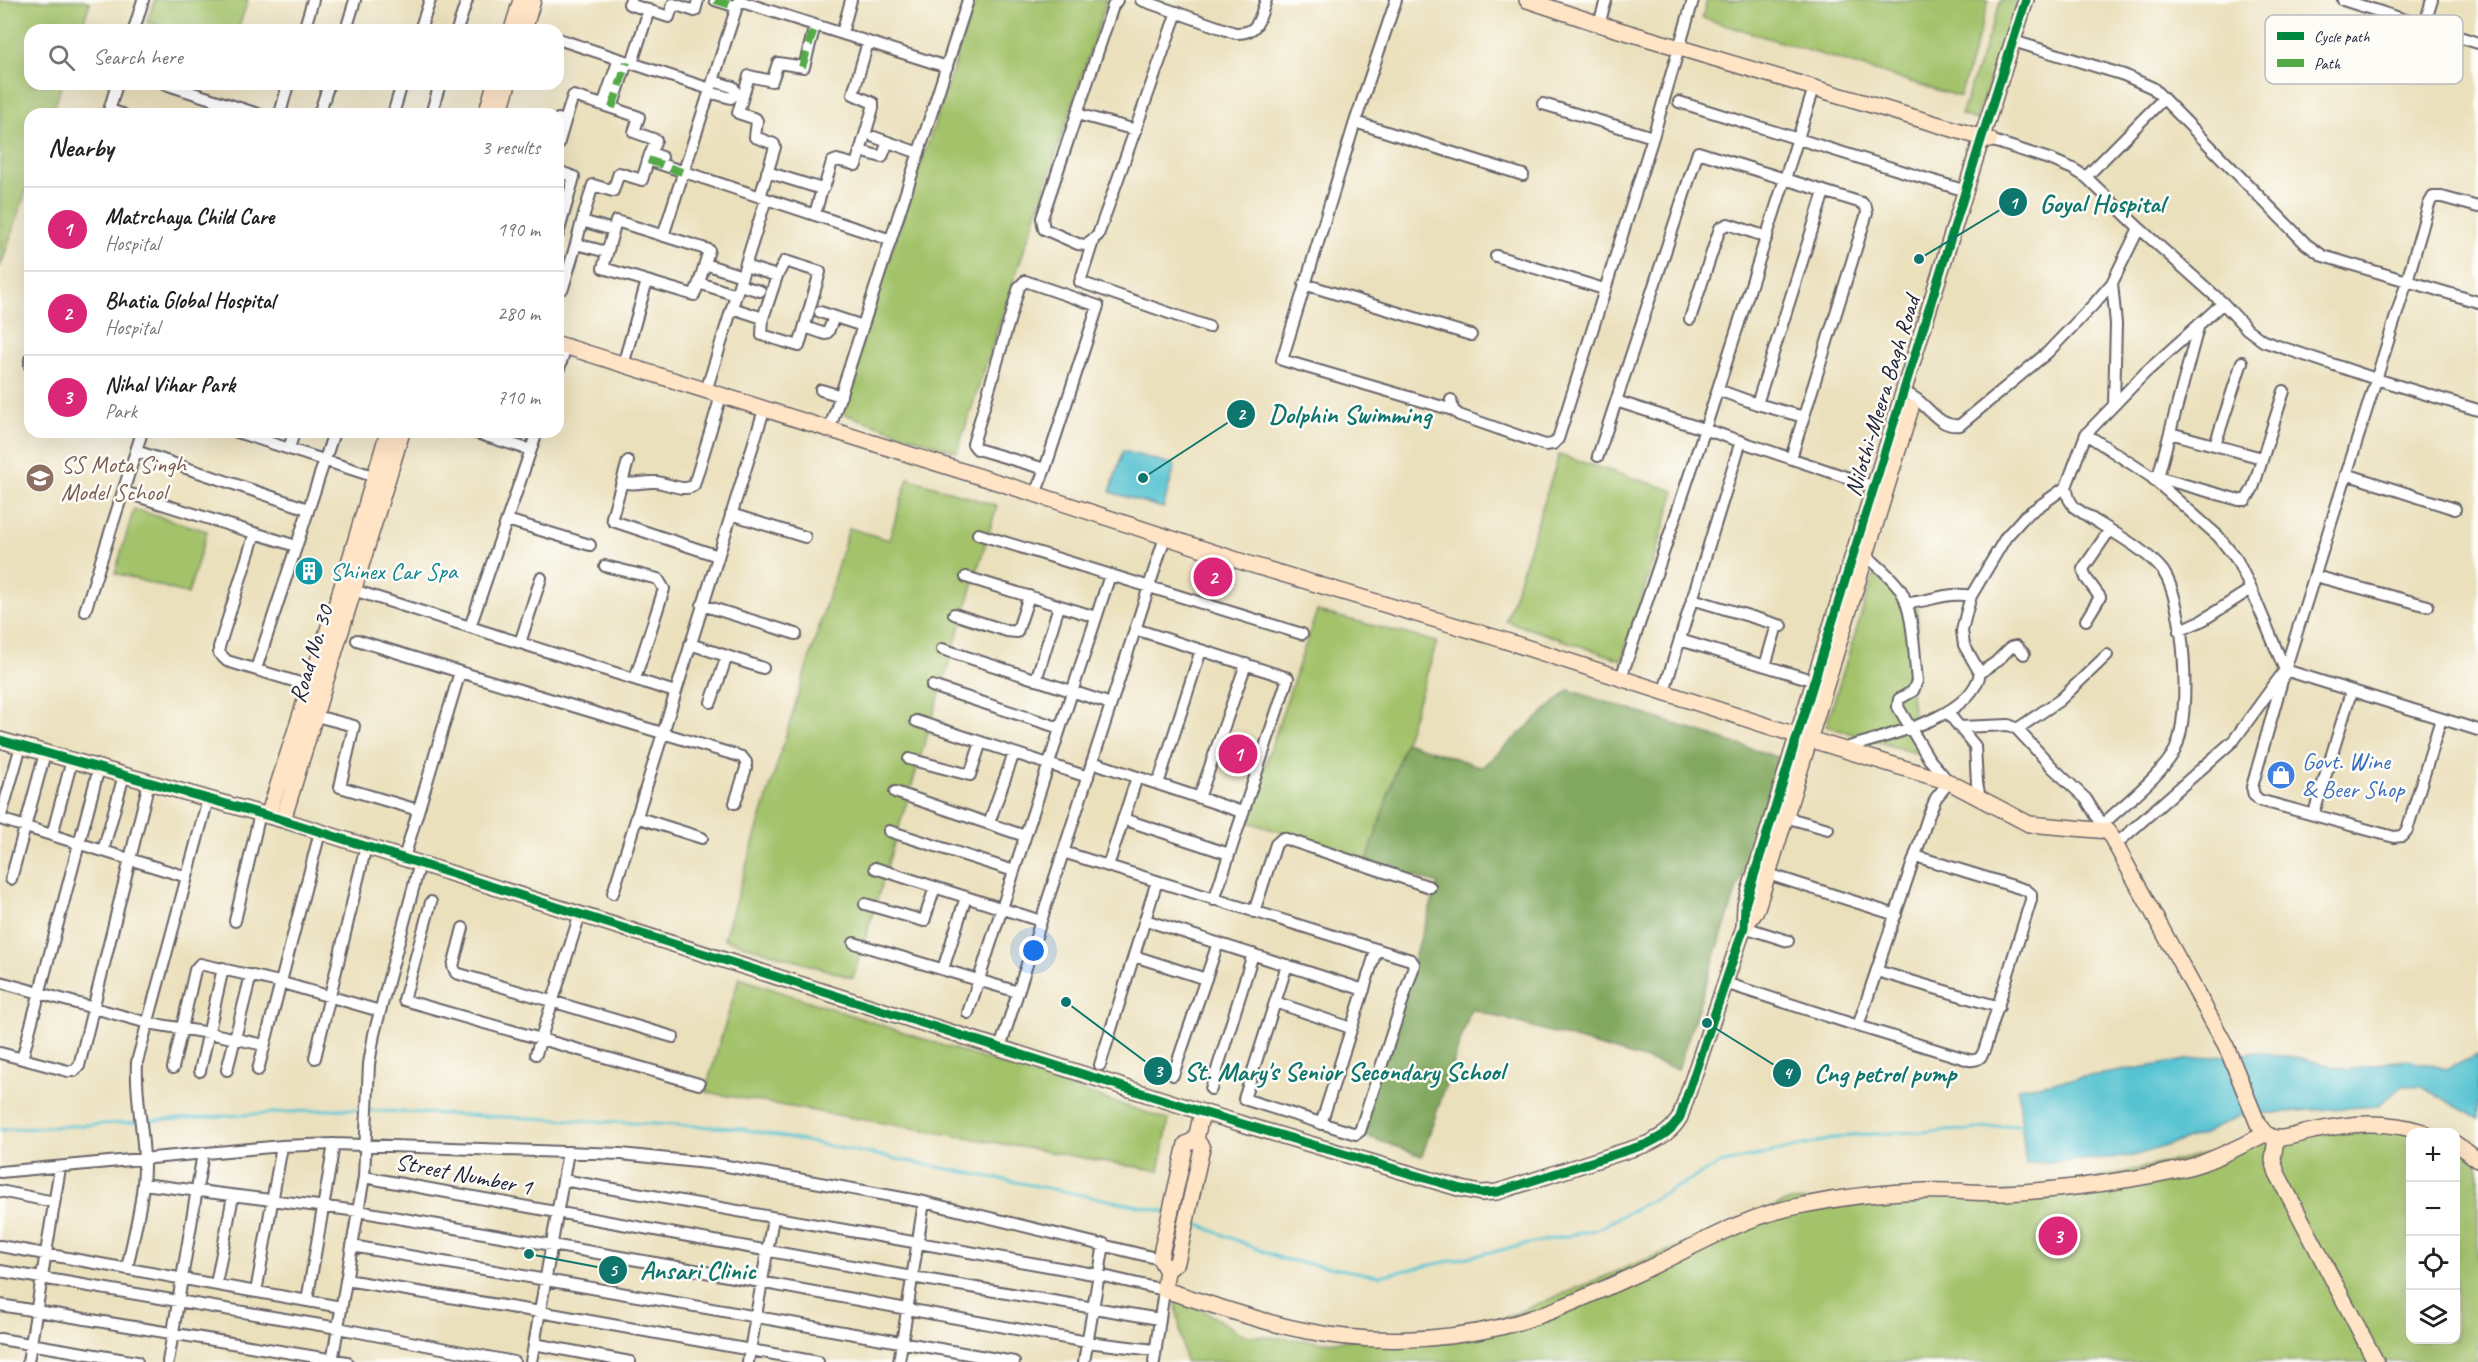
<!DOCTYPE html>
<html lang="en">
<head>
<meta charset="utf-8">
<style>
	body { margin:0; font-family:Caveat,sans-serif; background:#f2f2f2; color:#202124 }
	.controls { position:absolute; right:18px; bottom:18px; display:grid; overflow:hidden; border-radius:12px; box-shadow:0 6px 24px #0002 }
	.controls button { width:54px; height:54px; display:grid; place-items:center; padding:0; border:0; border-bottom:2px solid #e0e0e0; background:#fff; color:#202124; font:30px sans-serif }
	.you { position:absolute; left:1034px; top:951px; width:21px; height:21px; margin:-15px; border:4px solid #fff; border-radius:50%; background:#1a73e8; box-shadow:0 0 0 9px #1a73e833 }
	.badge { display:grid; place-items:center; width:39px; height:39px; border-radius:50%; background:#db2777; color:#fff; font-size:20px; font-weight:700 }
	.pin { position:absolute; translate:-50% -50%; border:3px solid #fff; box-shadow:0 2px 6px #0006 }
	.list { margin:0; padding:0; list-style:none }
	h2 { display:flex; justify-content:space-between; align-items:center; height:78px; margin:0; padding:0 24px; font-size:26px }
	h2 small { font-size:20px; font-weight:400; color:#757577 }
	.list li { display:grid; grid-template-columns:39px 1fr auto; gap:18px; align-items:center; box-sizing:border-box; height:84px; padding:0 24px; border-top:2px solid #e0e0e0 }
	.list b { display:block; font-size:22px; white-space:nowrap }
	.list p { margin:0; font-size:20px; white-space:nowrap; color:#757577 }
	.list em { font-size:20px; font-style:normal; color:#757577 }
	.icon { flex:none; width:33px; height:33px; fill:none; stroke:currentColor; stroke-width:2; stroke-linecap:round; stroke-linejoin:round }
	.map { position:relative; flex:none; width:2478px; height:1362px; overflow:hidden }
	.search { position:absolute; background:#fff; box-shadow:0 6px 24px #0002; left:24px; top:24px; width:540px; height:66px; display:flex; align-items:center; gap:15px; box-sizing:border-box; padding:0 21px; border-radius:18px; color:#757577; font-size:22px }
	.panel { position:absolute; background:#fff; box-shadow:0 6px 24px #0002; left:24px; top:108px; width:540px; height:330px; border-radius:18px }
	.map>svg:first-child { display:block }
</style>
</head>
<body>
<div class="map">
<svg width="2478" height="1362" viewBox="0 0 2478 1362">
	<rect width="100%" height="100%" fill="#fdfcf7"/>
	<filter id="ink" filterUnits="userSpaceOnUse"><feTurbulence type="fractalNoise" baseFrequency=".0167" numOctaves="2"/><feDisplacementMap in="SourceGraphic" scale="12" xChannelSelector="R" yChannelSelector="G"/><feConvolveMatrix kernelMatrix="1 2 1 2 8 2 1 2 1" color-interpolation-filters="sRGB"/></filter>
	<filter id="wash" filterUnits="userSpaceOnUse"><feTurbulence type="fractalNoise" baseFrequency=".008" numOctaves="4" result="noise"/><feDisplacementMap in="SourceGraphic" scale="24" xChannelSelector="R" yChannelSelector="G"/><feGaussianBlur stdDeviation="1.35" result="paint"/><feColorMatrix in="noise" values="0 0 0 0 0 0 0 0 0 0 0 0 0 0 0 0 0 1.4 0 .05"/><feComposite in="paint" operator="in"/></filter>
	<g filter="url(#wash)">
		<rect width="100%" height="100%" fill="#ebe0bc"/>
		<path fill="#a3c26a" stroke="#627252" stroke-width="1.5" d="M0,0H83L90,2L81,30H30V84H62L52,114H30V180L0,268Z
			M155,0H248L238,30H170L147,22Z
			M976,0H1107L957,452L838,412Z
			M1707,0H1989L1960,97L1702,18Z
			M2001,0H2019L1976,120L1961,115Z
			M1559,455L1675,491L1622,660L1506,621Z
			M908,478L997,506L853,978L724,939L849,528L889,540Z
			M134,509L207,531L188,594L115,573Z
			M1875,571L1918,608L1911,693L1915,727L1934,759L1826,726Z
			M1317,611L1437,642L1367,861L1246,821Z
			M739,978L1169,1120L1159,1171L705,1092Z
			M2408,1121L2438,1132H2410V1340H2456V1139L2478,1152V1362H1185L1174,1292L1243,1335L1326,1342L1480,1328L1788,1201L2042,1191L2282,1136Z"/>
		<path fill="#82a85e" stroke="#52654c" stroke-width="1.5" d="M1569,690L1780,758L1678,1069L1471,1009L1422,1156L1358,1133L1438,884L1367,861L1405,742L1482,767Z"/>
		<path fill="#57c3d1" stroke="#3c7286" stroke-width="1.5" d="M1123,451L1175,465L1163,508L1110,492Z
			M2257,1052L2300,1058L2348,1070L2406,1059L2447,1069L2478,1055V1119L2422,1087L2403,1086L2377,1106L2240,1115L2204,1134L2133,1156L2026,1164L2018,1088L2187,1060Z"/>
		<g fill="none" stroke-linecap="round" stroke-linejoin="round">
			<path stroke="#57c3d1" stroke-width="3" d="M144,1121L339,1109L737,1128L1155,1209L1166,1212
				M0,1130L137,1122
				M1192,1222L1282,1259L1379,1276L1595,1230L1720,1164L1850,1135L1967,1130L2025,1124"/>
		</g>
	</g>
	<g filter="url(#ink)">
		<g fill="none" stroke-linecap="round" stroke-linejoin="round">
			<g stroke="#686468" stroke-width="14">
				<path id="street" d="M631,0L629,4L669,17L673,4L695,11L698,0
					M715,0L737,7
					M1117,0L1113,6L1042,218L1044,229L1078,244L1086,245L1098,235L1177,12
					M1141,0L1235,33C1259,34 1259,19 1266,0
					M1396,0L1355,122L1282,360L1453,410
					M2343,0L2478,43
					M739,1L947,67
					M1599,24L1606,0
					M2424,26L2432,0
					M134,30L143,0
					M304,30L313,0
					M346,30L355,0
					M420,30L430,0
					M457,30L467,0
					M842,33L851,0
					M558,39L710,89
					M2013,41L2124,75L2153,88L2306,244L2323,256L2478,302
					M619,59L603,105L639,117L634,132L656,140L651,153L662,157
					M632,63L649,10
					M165,84L258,114
					M709,92L731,98L736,93L733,87L713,81
					M1679,102L1966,191
					M1543,104L1653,137
					M612,108L627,62
					M109,110L122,114
					M108,114L117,84
					M280,114L288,84
					M319,114L329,84
					M393,114L402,84
					M431,114L440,84
					M1077,114L1136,130
					M558,119L565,121L558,145
					M565,121L573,96L603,105
					M1355,122L1523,175
					M874,137L919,153
					M1990,140L2052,160L2073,169L2086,177L2139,228L2223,303L2247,329L2263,341L2376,379L2478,410
					M860,151L882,157L888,142
					M648,160L891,240
					M558,171L574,177L558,234
					M767,172L822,189L824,188L832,162L837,160L856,165L873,108V103L853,94L868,42
					M2086,177L2163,99
					M760,197L775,147L774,144L755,137L757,121L756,119L738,113L749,76L772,81L778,63L804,67L815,25
					M815,214L822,189
					M582,221L593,185L613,191L619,173L642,180L650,154
					M663,236L739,0
					M1093,241L1080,282L1209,327
					M607,252L576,244L582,221L613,230
					M1496,256L1604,289
					M705,264L742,276
					M699,283L694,295L603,268L616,221L709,250L699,283L736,295
					M2112,283L2116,324L2114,405
					M1304,284L1471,335
					M739,285L760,291
					M558,287L563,288L576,244
					M732,308L763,318L762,335L799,346L820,272L785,261L777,276L745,266
					M820,312L863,326
					M763,318L777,276
					M1690,319L1720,228L1728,224L1767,237
					M805,327L825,334L828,332L834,317
					M30,359V366
					M623,365L647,281
					M558,371L566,347
					M821,390L841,396
					M1718,390L1757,404L1804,417
					M706,391L766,199
					M1905,393C1926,399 1936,429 1960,425L2047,353L2094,304L2112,283L2139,228
					M1451,400L1453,410L1459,415L1545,445L1553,444L1558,439L1653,137L1693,0
					M1616,401L1713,432L1875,487
					M1757,404L1824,192
					M829,431L968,0
					M237,432L379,478
					M473,432L531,450
					M2170,433L2262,458
					M2086,434L2150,476L2218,536L2237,560L2251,589L2285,670L2252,787L2254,795L2259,800L2394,837L2402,836L2407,830L2441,719
					M2215,445L2242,362
					M289,449L294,432
					M136,451L308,509
					M1598,456L1698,152L1862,203L1866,207L1867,213L1791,458
					M628,461L612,517L613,521L718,556
					M2346,474L2455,509
					M2153,476L2239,500H2246L2253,488L2284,391
					M2158,477L2199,324
					M622,482C635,486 643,481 656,482C668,483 684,493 694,485L721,396
					M2066,487L2069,499L2074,507C2099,525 2146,548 2163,571C2185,602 2192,715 2175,750C2163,774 2123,805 2102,825L2108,831
					M124,492L296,546
					M1035,494L1045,469L1098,306L1025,281L1019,287L973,444L977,449L1045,469
					M731,514L805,537
					M507,520L590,545
					M255,533L219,647V653L227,661L310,686
					M978,534L1302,634
					M605,566L658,579L664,589L635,679
					M2315,576L2428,606
					M966,577L1096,617
					M347,588L675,692
					M1692,599L1782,626
					M1906,603C1929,602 1948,591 1971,596
					M702,605L796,634
					M85,611L142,432
					M954,614L1007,631L1017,632L1029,596
					M2086,620L2100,597L2086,578L2083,569L2109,531
					M470,627L537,432
					M1135,629L1288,678L1214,900
					M2179,631L2203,620L2251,589
					M357,640L460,672L404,858
					M1680,640L1815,681
					M520,643L541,578
					M690,644L763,668
					M942,649L1111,704
					M1765,666L1777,625
					M256,669L334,432
					M2285,670L2478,730
					M460,672L742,757L746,762V768L735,803
					M1980,673L1996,662L2011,647L2016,646L2024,654
					M1621,678L1705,429L1814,88
					M1036,680L1059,606
					M932,686L1060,728
					M1664,691L1741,441
					M711,702L727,656
					M1948,713L1975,746L1977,783L1980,798
					M316,716L354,726L340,787L418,810
					M916,721L1088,777
					M1960,727L2009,725L2017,729L2053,768L2086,799L2102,825
					M2017,729L2060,700L2107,655
					M1843,749C1881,736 1971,720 1980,673L1964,645L1962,631L1966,614L1971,596L2006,537L2025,516L2066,487L2086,434L2145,373L2223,303
					M909,759L970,775L981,742
					M1092,762L1242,812
					M1158,784L1201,650
					M895,792L1025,836
					M1199,798L1246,664
					M2314,813L2351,692
					M636,817L702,838
					M1785,817L1828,829
					M0,819L187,877
					M0,819L21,746
					M1123,819L1229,854
					M989,823L1014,753
					M889,831L1014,871
					M52,835L72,760
					M2115,845L2234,740L2285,670L2407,281L2429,204L2433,197H2442L2478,207
					M103,851L124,775
					M1063,852L1411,960L1414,964L1413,969L1360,1131L1356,1134L1244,1099L1287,965
					M1108,866L1137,777
					M875,868L1041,921
					M1768,874L1896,915
					M11,879L45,753
					M613,893L764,410
					M431,902L404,1000L699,1084
					M865,904L924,921L935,887
					M1254,912L1276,844L1283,838L1430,887
					M1145,920L1364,990
					M235,921L260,813
					M1744,927L1788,941
					M463,928L453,966L456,973L673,1037
					M854,943L1018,992
					M1134,956L1206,979
					M943,969L966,897
					M1877,971L1999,1007
					M0,982L148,1023L209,1033L264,1045
					M1725,983L1858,1026L1928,817L1936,798L1949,782L1929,759L1898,707L1899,699L1913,691L1917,681C1914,655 1914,611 1900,589C1891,576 1878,566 1867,556
					M1275,1002L1351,1028
					M968,1013L1110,575
					M1858,1026L1969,1060C1979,1061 1982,1057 1985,1048L2031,900V894L2026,890L1915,856
					M1000,1048L1165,537
					M0,1053L68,1071H74L79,1066L149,782
					M536,1054L580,914
					M315,1058L366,846
					M22,1059L99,768
					M1100,1065L1157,881
					M173,1068L195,970L200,964L279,982L380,1011
					M227,1070L251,975
					M258,1070L320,832
					M200,1071L223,968
					M1173,1075L1218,943
					M1211,1089L1253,954
					M1321,1124L1376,951
					M0,1172L282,1146L334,1144L621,1154L716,1164L924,1202L1160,1259
					M364,1177L912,1277L1159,1319
					M563,1180L1099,1275L1164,1290L1154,1362
					M143,1184L358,1211L689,1269L1087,1342L1154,1350
					M0,1191L54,1202
					M0,1246L341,1307
					M352,1246L1014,1362
					M127,1269C134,1233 145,1195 144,1159C143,1127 135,1095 137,1062L208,799
					M0,1271L338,1328L514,1362
					M346,1280L540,1312L818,1362
					M216,1284L233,1196
					M256,1292L282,1146
					M307,1301L334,1144
					M0,1305L347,1362
					M0,1339L137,1362
					M534,1344L630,1362
					M28,1362L60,1168
					M168,1362L203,1153
					M332,1362L364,1177L369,1064L374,1034L420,863
					M531,1362L568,1152
					M748,1362L773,1218
					M899,1362L924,1202
					M1084,1362L1104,1244"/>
			</g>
			<g stroke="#686468" stroke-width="18">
				<path id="secondary" d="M1527,0L1599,24L1990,140
					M512,30L521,0
					M524,30L533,0
					M486,114L495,84
					M499,114L508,84
					M558,344L1035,494L1249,564L1497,638L1799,736L1949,782L2029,824L2108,831L2226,1046L2258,1124C2263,1131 2267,1137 2276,1138C2287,1139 2302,1133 2313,1131C2351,1123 2385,1120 2423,1132
					M0,740L283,820L1202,1112L1462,1189L1481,1193L1497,1192L1647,1144C1661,1137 1672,1131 1680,1117L1744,927L1745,905L1982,137L2026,0
					M268,816L342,586L388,432
					M283,820L402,432
					M1744,927L1756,911L1768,874L1911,408
					M1202,1112L1196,1139L1202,1148L1177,1262L1167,1271L1164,1290C1209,1303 1255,1321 1302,1330C1366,1344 1437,1342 1501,1327C1546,1316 1588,1296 1630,1277C1688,1251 1740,1216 1804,1205C1843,1197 1884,1192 1924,1191C1951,1190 1977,1193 2004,1193C2046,1191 2088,1186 2130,1179C2154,1175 2179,1171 2202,1163C2224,1155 2245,1144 2265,1134
					M2276,1138L2273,1160L2277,1173L2376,1362
					M2456,1144L2478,1160
					M1167,1271L1160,1259L1162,1249L1186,1144L1196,1139"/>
			</g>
			<use href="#street" stroke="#fff" stroke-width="10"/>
			<use href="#secondary" stroke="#ffe4c6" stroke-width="15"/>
			<path stroke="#53aa46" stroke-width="8" stroke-dasharray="15 8" stroke-linecap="butt" d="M715,0L737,7
				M802,67L815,25
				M612,108L627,62
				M648,160L682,172"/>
			<g stroke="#fdfcf7" stroke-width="13">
				<path id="cycleway" d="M0,740L283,820L1202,1112L1462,1189L1481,1193L1497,1192L1647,1144C1661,1137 1672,1131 1680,1117L1744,927L1745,905L1982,137L2026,0"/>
			</g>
			<use href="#cycleway" stroke="#00873e" stroke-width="9"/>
		</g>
	</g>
	<defs>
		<g id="school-disc" transform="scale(1.5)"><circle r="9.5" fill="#8d6e63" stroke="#fdfcf7"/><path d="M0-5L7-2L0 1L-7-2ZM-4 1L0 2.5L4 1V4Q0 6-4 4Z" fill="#fff"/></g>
		<g id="building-disc" transform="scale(1.5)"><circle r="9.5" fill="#0f9aa8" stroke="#fdfcf7"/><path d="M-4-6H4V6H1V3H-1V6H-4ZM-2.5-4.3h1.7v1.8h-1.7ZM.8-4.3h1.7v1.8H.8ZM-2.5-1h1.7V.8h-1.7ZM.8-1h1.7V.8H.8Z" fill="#fff"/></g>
		<g id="shop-disc" transform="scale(1.5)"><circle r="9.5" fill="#3f7fe0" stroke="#fdfcf7"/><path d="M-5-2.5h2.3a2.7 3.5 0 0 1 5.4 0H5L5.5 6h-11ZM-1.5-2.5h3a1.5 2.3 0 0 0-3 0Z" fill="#fff"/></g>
	</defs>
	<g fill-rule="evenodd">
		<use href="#school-disc" x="40" y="478"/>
		<use href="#building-disc" x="309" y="571"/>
		<use href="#shop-disc" x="2281" y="775"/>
	</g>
	<g text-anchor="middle" stroke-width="5" stroke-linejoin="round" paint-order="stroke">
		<g font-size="24" fill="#22223b" stroke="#fdfcf7">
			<text transform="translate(1882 396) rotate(-73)" y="8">Nilothi-Meera Bagh Road</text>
			<text transform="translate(311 654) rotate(-73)" y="8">Road No. 30</text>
			<text transform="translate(464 1174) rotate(11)" y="8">Street Number 1</text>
		</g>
		<g font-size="24" fill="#785e54" stroke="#fdfcf7" text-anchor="start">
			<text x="61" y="472">SS Mota Singh<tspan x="61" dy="28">Model School</tspan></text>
		</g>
		<g font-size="24" fill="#0d838f" stroke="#fdfcf7" text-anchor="start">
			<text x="330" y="579">Shinex Car Spa</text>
		</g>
		<g font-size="24" fill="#366cbe" stroke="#fdfcf7" text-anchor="start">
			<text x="2302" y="769">Govt. Wine<tspan x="2302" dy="28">&amp; Beer Shop</tspan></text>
		</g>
	</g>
	<rect x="2265" y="15" width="198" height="69" rx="9" fill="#fdfcf7" stroke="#bbbbbf" stroke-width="1.5"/>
	<rect x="2277" y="32" width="27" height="8" fill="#00873e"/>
	<rect x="2277" y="59" width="27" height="8" fill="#53aa46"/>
	<g font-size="16" fill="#22223b">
		<text x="2314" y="42">Cycle path</text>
		<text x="2314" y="69">Path</text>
	</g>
	<path fill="none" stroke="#0f766e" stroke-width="2" d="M1919 259L2013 202M1143 478L1241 414M1066 1002L1158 1071M1707 1023L1787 1073M529 1254L613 1270"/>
	<g fill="#0f766e" stroke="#fdfcf7" stroke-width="2">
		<circle cx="1919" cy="259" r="6"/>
		<circle cx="1143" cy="478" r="6"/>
		<circle cx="1066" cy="1002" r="6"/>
		<circle cx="1707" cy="1023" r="6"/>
		<circle cx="529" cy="1254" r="6"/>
		<circle cx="2013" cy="202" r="15"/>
		<circle cx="1241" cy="414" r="15"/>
		<circle cx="1158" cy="1071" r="15"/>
		<circle cx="1787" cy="1073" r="15"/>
		<circle cx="613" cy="1270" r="15"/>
	</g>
	<g font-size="18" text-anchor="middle" font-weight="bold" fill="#fff">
		<text x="2013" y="209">1</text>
		<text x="1241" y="420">2</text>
		<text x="1158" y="1077">3</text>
		<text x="1787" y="1079">4</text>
		<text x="613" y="1276">5</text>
	</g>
	<g font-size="26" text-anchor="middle" font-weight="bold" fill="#0f766e" stroke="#fdfcf7" stroke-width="5" stroke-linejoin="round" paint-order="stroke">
		<text x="2102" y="212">Goyal Hospital</text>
		<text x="1350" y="423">Dolphin Swimming</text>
		<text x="1344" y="1080">St. Mary's Senior Secondary School</text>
		<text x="1885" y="1082">Cng petrol pump</text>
		<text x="698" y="1279">Ansari Clinic</text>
	</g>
</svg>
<div class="controls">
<button>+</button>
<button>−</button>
<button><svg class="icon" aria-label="locate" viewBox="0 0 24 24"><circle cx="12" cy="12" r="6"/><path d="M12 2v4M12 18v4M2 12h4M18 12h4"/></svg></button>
<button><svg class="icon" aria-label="layers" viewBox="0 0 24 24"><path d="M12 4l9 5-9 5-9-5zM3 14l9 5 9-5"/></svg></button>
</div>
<div class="you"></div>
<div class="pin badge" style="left:1238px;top:754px">1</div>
<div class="pin badge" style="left:1213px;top:577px">2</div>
<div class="pin badge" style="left:2058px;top:1236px">3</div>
<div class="search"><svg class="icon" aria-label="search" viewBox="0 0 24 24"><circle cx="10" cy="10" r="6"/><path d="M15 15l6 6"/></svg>Search here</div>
<section class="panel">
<h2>Nearby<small>3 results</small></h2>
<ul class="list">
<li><span class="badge">1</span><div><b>Matrchaya Child Care</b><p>Hospital</p></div><em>190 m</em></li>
<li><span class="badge">2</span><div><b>Bhatia Global Hospital</b><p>Hospital</p></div><em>280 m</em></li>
<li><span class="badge">3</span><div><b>Nihal Vihar Park</b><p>Park</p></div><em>710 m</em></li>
</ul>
</section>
</div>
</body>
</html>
